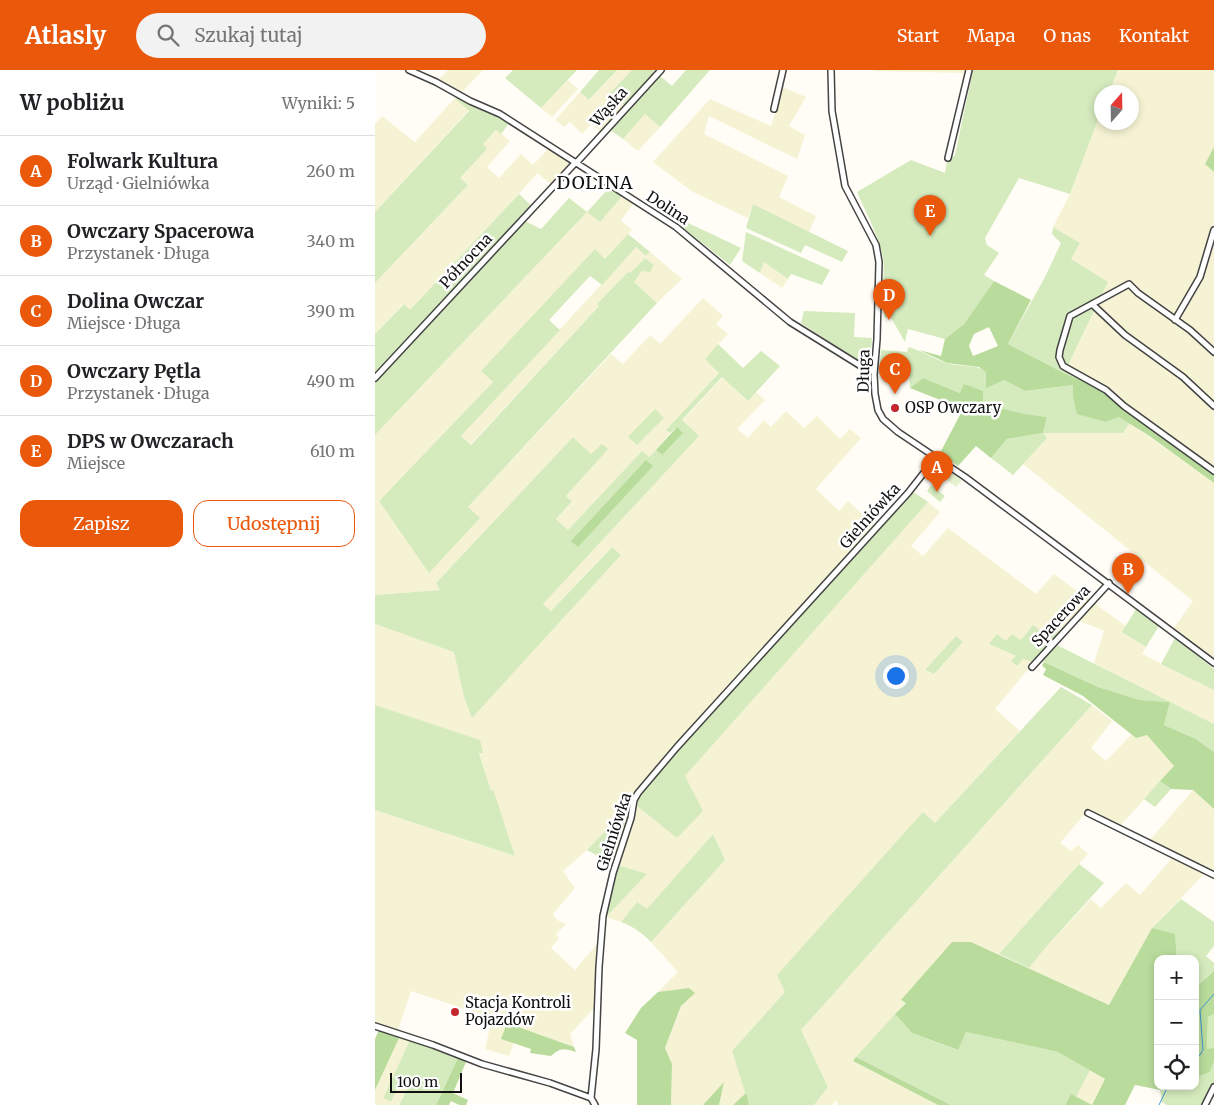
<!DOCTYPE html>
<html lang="pl">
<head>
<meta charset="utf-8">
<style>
	body { margin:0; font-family:Merriweather,serif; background:#f2f2f2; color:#202124 }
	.controls { position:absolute; right:15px; bottom:15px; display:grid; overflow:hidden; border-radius:10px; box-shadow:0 2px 8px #0003 }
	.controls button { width:45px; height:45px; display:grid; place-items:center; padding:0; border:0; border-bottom:1px solid #e0e0e0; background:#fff; color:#202124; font:25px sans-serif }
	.compass { position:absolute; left:719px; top:15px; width:45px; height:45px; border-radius:50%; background:#fff; box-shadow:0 2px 8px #0003; rotate:20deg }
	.scale { position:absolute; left:15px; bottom:12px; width:72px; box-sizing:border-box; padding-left:5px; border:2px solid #111; border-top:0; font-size:14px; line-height:18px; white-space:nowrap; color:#111; -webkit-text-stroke:4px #fff; paint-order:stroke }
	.you { position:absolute; left:520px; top:605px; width:18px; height:18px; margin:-12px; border:4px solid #fff; border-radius:50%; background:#1a73e8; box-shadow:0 0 0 8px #1a73e833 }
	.badge { display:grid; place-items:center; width:32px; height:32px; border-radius:50%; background:#ea580c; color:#fff; font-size:16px; font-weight:700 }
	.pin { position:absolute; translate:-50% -41px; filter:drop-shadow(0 1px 2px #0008) }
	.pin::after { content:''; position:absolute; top:26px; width:18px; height:15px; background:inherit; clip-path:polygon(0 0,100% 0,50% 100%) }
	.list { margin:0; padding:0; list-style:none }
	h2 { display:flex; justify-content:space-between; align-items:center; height:65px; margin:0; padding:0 20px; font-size:21px }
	h2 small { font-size:16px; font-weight:400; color:#757577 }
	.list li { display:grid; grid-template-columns:32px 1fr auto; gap:15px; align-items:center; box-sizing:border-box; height:70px; padding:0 20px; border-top:1px solid #e0e0e0 }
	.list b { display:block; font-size:19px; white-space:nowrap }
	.list p { margin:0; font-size:16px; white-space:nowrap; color:#757577 }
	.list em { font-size:16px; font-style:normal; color:#757577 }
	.actions { display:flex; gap:10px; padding:15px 20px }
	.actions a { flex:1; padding:11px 0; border:1px solid #ea580c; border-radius:15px; text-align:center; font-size:18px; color:#ea580c }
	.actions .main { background:#ea580c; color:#fff }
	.icon { flex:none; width:28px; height:28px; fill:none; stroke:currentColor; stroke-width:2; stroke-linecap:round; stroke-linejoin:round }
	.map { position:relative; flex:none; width:839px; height:1035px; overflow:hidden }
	header { display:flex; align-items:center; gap:30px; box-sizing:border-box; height:70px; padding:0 25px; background:#ea580c; color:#fff }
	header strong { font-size:24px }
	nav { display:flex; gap:28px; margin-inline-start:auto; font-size:18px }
	.search { width:350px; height:45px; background:#f2f2f2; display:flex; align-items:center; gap:12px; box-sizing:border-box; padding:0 18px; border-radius:28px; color:#757577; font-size:19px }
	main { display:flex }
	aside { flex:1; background:#fff }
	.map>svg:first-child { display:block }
</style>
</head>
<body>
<header>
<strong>Atlasly</strong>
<div class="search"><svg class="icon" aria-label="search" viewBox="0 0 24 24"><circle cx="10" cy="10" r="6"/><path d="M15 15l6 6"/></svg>Szukaj tutaj</div>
<nav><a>Start</a><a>Mapa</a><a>O nas</a><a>Kontakt</a></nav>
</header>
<main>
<aside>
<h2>W pobliżu<small>Wyniki: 5</small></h2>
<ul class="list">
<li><span class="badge">A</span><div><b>Folwark Kultura</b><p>Urząd · Gielniówka</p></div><em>260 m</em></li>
<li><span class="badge">B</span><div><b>Owczary Spacerowa</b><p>Przystanek · Długa</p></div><em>340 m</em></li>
<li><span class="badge">C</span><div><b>Dolina Owczar</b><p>Miejsce · Długa</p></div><em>390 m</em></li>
<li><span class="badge">D</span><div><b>Owczary Pętla</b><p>Przystanek · Długa</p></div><em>490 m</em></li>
<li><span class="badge">E</span><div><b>DPS w Owczarach</b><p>Miejsce</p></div><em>610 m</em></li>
</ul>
<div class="actions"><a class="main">Zapisz</a><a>Udostępnij</a></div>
</aside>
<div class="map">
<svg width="839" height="1035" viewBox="0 0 839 1035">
	<rect width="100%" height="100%" fill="#fffdf5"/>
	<path fill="#f6f3d4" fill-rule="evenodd" d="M73,0H108L87,22L64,9Z
		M242,0H257L235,23L250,36L226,62L216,54L207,64L195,52L189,57L180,50L205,22L215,30Z
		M499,0H591V3L499,1Z
		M743,0H839V77L830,94L839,102V400L693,295L733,212L695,189L705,173L678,157L695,124L726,42V52H756V22H734Z
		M193,10L203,19L177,47L166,38Z
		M408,17L431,27L414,56L430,65L422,89L334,46L329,64L413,106L404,127L441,146L434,162L378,134L373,148L318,122L278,92L335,29L396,56Z
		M80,28L94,40L0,142V54L7,46L40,72Z
		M270,44L285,57L263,81L248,69Z
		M122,60L135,71L112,97L124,108L146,84L158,95L173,79L200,95L179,117L163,103L35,241L28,234L0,264V213L93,115L85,108L112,79L107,74Z
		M248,125L259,133L246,150L257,160L230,189L220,180L107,301L118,312L4,431L48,493L104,449L93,437L236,284L248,294L275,265L285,274L328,228L348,246L341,254L353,264L343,274L344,303L291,360L295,363L281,380L274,387L267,381L193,460L181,449L197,433L191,426L216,384L198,367L61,513L65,520L0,525V365L212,142Z
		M261,177L271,186L275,182L307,209L282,233L259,212L267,201L279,195L270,188L254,204L253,202L222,234L224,236L95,375L86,366Z
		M389,192L413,209L407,218L385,203Z
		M348,307L372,331L381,322L390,330L362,359L373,368L389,350L396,357L411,341L429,358L442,346L465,369L475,359L486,368L441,419L464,441L473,431L500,456L300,676L237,754L212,780L188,801L200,818L178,844L182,850L191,854L181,864L184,868L176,878L200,900L222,874L221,936L195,964L199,977L133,953L126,969L139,973L134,986L110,979L117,948L36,921L23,960L0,953V740L140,786L118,720L116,721L104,682L105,670L0,635V554L79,582L89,627L97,647L246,485L236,477L176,541L168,534L323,366L307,351Z
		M755,353L839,413V589L798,559L818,531L648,394L671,368L668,363H748Z
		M553,432L565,442L536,476L548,486L573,458L661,524L679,504L714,530L686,563L666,561L646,570L628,581L659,592L620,639L645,661L560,753L548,742L410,922L357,981L371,1023L358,1035H344L349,1013L328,1035H296L297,994L290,978L314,918L283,922L303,902L276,872L350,790L338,764L272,840L262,832L246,852L231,847L271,805L242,795L262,736L302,767L327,741L309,706ZM581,566L588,572L559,604L550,601Z
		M719,533L751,556L748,562L771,577L767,584L839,620V654L752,611L719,593L729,561L703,550Z
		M717,635L737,651L716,678L731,691L757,664L761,668L772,664L799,696L745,756L712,741L685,773L696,781L703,775L713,784L624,884L596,872L526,931L531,932L478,991L563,1035H463L461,1030L457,1035H439L453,1017L426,960Z
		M818,720L839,739V800L775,770Z
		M798,787L831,802L777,858L734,935L654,898L671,877L716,829L726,838L751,813L765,825Z
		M25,966L35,970L8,1028L16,1032L24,1014L33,1018L24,1035H0V1020Z
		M715,1000L730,1009L717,1035L701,1027Z"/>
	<path fill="#d5ebbd" d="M138,0H202L166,38L130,8Z
		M224,0H242L214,30L205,22Z
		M257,0H278L281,2L250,36L235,23Z
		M311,0H335L285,57L270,44L248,69L234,59L284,5L297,16Z
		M598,0H743L734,22H726V42L695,124L644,108L610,168L612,175L624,183L609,205L619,211L589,254L570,269L533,259L530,272L515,246L510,248C504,228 511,207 508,187C503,164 491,143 482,122L536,90L570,103L572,91L580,85Z
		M82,26L100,36L135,52L126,64L121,60L108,74L112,79L85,108L93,115L0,213V142L94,41L80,28Z
		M235,117L248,125L225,152L212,142L0,365V264L29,234L35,240L144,124L161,140L150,151L166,159L194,128L212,142Z
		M378,134L473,181L467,192L430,175L426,183L371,158Z
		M311,152L366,178L355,195L307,157Z
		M678,157L705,173L696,189L733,212L693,295L727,320L691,304L633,274L670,207L686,173L677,164Z
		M371,162L455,200L447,215L416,204L413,209L389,192L385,203L367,191Z
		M253,164L275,182L271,186L261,177L227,215L215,206L174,250L185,260L86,366L96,375L224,236L222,234L253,202L255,203L270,188L279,195L275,202L267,201L259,212L282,233L93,437L105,448L54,503L4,431L118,312L106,301L220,179L230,189Z
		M429,241L480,243L479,267L497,268L495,294L492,297L426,253Z
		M343,274L368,298L386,281L405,296L373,331L347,307L307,350L324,366L168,534L176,541L237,477L246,485L97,648L89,627L79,582L0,554V525L65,520L61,513L198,367L216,384L227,374L233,379L191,426L197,432L181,449L193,460L267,381L274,387L281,380L287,385L302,357L295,363L291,360L344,303L330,289Z
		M534,277C547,281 558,288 571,293C585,297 599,294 611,301V317L629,310L650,321L698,315V327L731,352L744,347L755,353L748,363H668L672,368L638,405L616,388L632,369L668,363L672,347L650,344L608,334L590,314L585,323L548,308L535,318L534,302L511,295L507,305L504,304L506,280L532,282Z
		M280,339L289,348L262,375L253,367Z
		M556,415L570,426L565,432L552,421Z
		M537,421L553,432L310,706L328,741L302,768L262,736L264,725L299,683Z
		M761,539L784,556L771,577L747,562Z
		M673,553L686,563L659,592L648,589L642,596L636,591L641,586L614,574L622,564L631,571L637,564L646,570L658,555L666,561Z
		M581,566L588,572L559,604L550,600Z
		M800,568L839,599V620L786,594Z
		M682,575L839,654V682L821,669L789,655L795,632L765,630L723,617L665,590Z
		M686,617L717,635L426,960L453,1017L439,1035H374L357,981L410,922L402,905L548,742L560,753Z
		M0,635L105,670L108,683H104L116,721L118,719L140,786L0,740Z
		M785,711L796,719L780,737L769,729Z
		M258,727L248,768L239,795L212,780L237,754Z
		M338,764L350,790L276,872C268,864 258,856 246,852L262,832L272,839Z
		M704,794L729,813L671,877L654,898L624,884Z
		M242,795L272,804L231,847Z
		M806,829L839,852V876L831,886L839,893V901L820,918V889H802L800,865L777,858Z
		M520,944L537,963L582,980L591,962L683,982L715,1000L701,1027L696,1025L690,1035H576L481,987Z
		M839,944V978L832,980L833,947Z
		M35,970L83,988L61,1035H24L33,1018L24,1014L16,1032L8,1028Z
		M839,991V1012L828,1035H792L787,1032L785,1020L795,1016H820V1008L835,1002Z"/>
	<path fill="#b9dc9c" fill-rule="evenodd" d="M839,77V102L830,94Z
		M619,211L656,230L633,274L691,304L727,320L839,400V413L773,365L744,347L731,352L702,344L698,327V315L650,321L629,310L611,318V302L604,297L572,293L544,280L566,286L570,269L589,254ZM614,257L623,276L598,286L594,276L599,264Z
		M548,308L585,323L589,314L608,321V334L650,344L672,347L668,363L632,369L616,388L601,376L583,396L565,383L588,339L535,318Z
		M302,357L308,363L287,385L281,380Z
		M271,390L278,396L203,477L196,471Z
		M669,592L723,617L765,630L795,632L789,655L821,669L839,682V739L818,720L796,719L785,711L799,696L772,665L761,668L708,626L668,605L671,599L667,596Z
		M777,858L800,864L802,889H783V1016H795L785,1020L760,1015L750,1035H690L696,1024L717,1035L730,1009L683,982L591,962L583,980L537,963L520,944L531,933L526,930L577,872H596L734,935Z
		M839,901V944L833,947L832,979L839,978V991L835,1002L820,1008V918Z
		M314,918L320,923L306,936L290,978L297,994L296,1035H262V970L250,963L266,938L283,922Z
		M132,953L199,977L201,982C188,978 186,978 176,986L155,983L156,979L126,969Z
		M4,960L25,966L0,1020V969Z
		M481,987L576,1035H563L478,991Z
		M83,988L91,992L78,1023L93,1030L91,1035H84L76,1031L74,1035H61Z
		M349,1012L344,1035H328Z
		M371,1023L374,1035H358Z"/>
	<path fill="#e6f2cf" d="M568,396L587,410L581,417L563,403Z"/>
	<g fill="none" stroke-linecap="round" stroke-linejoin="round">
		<path stroke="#3f96cf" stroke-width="1" d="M820,989L825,985L828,980L825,940L839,924
			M784,1035L793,1016"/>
		<g stroke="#444" stroke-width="8">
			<path id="minor" d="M34,0L61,12L95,31L125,44L301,157L415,252L489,298L499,301
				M456,0L457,41L470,116L501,175L504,192L502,269L499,305L500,324L503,340L508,349L523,362L590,407L839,593
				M399,39L408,0
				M573,88L594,0
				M202,92L286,0
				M717,234L750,265L808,307L839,336
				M800,250L825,207L839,160
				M839,282L815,260L763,223L754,214L695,246L685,280L684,287L688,296L731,320L749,336L839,401
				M0,308L201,92
				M657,597L734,513
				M713,743L839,805
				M0,956L58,975L107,994L175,1013L216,1028
				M216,1028L221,979L224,897L228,846L238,803L256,748L259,730L263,723L302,677L533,423L562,386
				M216,1028L220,1035
				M830,1035L839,1017"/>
		</g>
		<use href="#minor" stroke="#fff" stroke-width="5"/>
	</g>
	<g fill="#c4262e" stroke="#fff" stroke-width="2">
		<circle cx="520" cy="338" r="5"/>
		<circle cx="80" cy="942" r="5"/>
	</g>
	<g text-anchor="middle" stroke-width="5" stroke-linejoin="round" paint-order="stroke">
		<g font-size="15" fill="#111" stroke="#fff">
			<text transform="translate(234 37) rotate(-48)" y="5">Wąska</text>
			<text transform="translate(293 138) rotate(33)" y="5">Dolina</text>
			<text transform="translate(91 191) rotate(-47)" y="5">Północna</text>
			<text transform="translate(489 301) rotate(-89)" y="5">Długa</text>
			<text transform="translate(495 446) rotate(-48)" y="5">Gielniówka</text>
			<text transform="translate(686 546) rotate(-47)" y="5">Spacerowa</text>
			<text transform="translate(239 762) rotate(-72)" y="5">Gielniówka</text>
		</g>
		<g font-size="15" fill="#111" stroke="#fff" text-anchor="start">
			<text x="530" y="343">OSP Owczary</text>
			<text x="90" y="938">Stacja Kontroli<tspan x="90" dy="17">Pojazdów</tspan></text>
		</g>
		<g font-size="18" letter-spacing="1" fill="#111" stroke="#fff">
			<text x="220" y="119">DOLINA</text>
		</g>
	</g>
</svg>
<div class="controls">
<button>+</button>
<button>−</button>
<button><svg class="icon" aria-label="locate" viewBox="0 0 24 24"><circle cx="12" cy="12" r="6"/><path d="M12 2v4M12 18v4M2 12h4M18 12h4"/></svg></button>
</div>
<svg class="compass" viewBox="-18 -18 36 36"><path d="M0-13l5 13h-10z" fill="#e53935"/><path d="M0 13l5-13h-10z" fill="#757577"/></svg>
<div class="scale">100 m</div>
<div class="you"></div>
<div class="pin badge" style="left:562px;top:422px">A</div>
<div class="pin badge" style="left:753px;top:524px">B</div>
<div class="pin badge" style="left:520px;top:324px">C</div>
<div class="pin badge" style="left:514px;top:250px">D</div>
<div class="pin badge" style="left:555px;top:166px">E</div>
</div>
</main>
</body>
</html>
